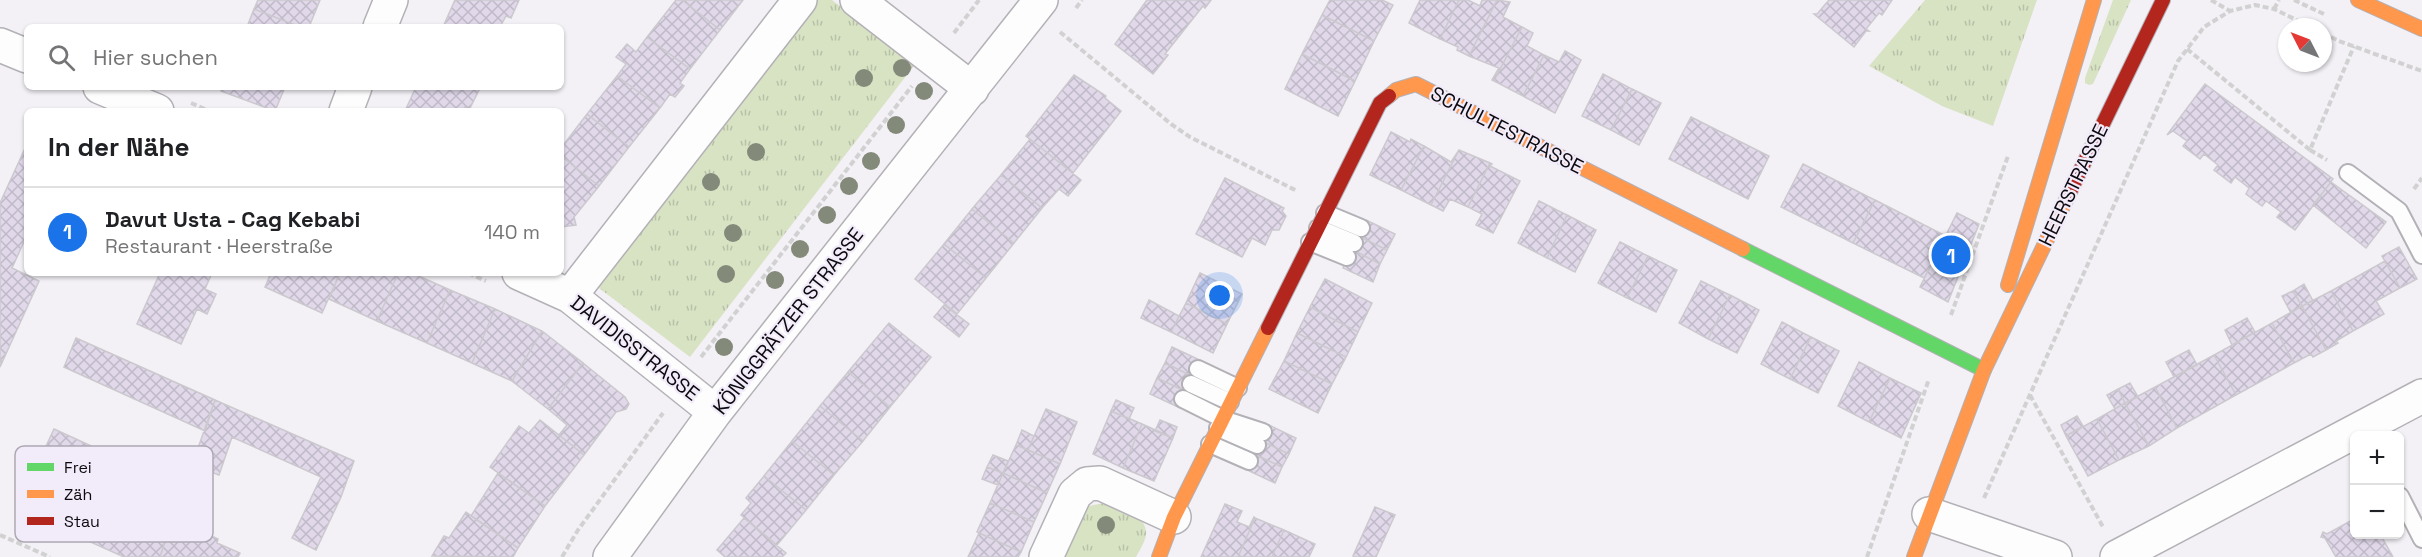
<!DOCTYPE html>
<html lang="de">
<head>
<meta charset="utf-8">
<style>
	body { margin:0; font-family:"Space Grotesk",sans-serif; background:#f6f6f6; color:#202124 }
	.controls { position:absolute; right:18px; bottom:18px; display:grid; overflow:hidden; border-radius:9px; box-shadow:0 2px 4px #0004 }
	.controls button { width:54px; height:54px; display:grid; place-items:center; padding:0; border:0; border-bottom:2px solid #e0e0e0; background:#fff; color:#202124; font:30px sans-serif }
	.compass { position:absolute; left:2278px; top:18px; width:54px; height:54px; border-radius:50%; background:#fff; box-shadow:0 2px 4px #0004; rotate:312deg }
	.you { position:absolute; left:1220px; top:296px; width:21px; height:21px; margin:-15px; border:4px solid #fff; border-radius:50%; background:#1a73e8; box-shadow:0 0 0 9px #1a73e833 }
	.badge { display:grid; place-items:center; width:39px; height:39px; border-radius:50%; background:#1a73e8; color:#fff; font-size:20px; font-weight:700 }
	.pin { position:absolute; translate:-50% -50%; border:3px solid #fff; box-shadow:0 2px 6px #0006 }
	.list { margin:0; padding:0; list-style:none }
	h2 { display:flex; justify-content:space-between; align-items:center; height:78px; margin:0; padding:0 24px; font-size:26px }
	h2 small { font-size:20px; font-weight:400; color:#757577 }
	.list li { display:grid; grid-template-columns:39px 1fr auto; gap:18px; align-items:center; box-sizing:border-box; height:90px; padding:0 24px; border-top:2px solid #e0e0e0 }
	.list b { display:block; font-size:22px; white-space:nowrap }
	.list p { margin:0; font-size:20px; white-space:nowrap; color:#757577 }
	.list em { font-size:20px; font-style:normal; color:#757577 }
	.icon { flex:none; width:33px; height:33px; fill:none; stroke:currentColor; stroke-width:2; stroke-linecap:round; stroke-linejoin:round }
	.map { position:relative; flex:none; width:2422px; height:557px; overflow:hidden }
	.search { position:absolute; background:#fff; box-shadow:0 2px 4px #0004; left:24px; top:24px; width:540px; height:66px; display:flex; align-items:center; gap:15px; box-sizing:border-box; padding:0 21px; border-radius:9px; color:#757577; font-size:22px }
	.panel { position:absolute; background:#fff; box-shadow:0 2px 4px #0004; left:24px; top:108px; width:540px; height:168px; border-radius:9px }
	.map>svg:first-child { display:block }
</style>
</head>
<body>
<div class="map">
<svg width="2422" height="557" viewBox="0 0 2422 557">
	<defs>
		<pattern id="grass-tufts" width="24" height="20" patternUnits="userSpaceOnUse" patternTransform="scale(1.5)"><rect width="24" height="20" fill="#d8e3c4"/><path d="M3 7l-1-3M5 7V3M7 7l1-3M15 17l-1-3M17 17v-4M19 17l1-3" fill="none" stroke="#b8c1a7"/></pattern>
		<pattern id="building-cross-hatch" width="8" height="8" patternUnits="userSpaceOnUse" patternTransform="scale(1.5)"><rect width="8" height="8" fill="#e1d9ea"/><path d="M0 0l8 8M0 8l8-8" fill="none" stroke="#c0b9c8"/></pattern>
	</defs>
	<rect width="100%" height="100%" fill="#f3f0f6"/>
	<path fill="url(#grass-tufts)" d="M815,0H832L916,63L690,357L591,282Z
		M1925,0H2037L1993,126L1942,106L1869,66Z
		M2113,0H2131L2093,84L2089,85L2085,83V78Z
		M1104,503C1119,508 1148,514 1146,535C1145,542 1139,551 1136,557H1060L1079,516L1089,506Z"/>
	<path fill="url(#building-cross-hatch)" stroke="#cbc9ce" stroke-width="1.5" d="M258,0H320L309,27H300L254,9Z
		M455,0H519L511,18L506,16L500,27H443Z
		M676,0H682L720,30L690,69L647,37Z
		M682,0H743L720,30Z
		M1147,0H1211L1205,8L1203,6L1165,54L1168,55L1153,74L1115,44Z
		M1330,0H1382L1393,5L1374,41L1322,15Z
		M1420,0H1459L1440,39L1409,23Z
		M1459,0H1468L1480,6L1482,0H1497L1469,56L1457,50L1458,47L1440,39Z
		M1497,0L1510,2L1503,17L1522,27L1494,81L1492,80L1499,68L1469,56Z
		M1829,0H1892L1882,15L1879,13L1866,29L1869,31H1866L1854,47L1814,14H1817Z
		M254,9L300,27H247Z
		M1322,15L1374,41L1355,81L1302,54Z
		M1522,27L1533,33L1527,46L1544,55L1523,96L1494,81Z
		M647,37L690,69L680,83L684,86L675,97L670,94L660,108L617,76L626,64L616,57L627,44L636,52Z
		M1565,51L1581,60L1555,113L1523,96L1544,55L1559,62Z
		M1302,54L1355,81L1338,116L1285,89Z
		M1603,74L1632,89L1611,130L1582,116Z
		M1074,75L1106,96L1105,98L1121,111L1073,173L1026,136Z
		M617,76L660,108L629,147L587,114Z
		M2205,84L2333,179L2295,230L2277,217L2281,212L2266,201L2262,206L2246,194L2249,188L2235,177L2231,183L2214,170L2218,165L2204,154L2200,159L2183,146L2187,141L2173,131L2167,135Z
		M223,87H285L275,111L221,91Z
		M416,87H473L479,90L469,110L465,107L463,111H405Z
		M1632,89L1661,103L1639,145L1611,130Z
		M587,114L629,147L599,186L561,156V148Z
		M1691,117L1769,156L1748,199L1669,159Z
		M1391,132L1410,142L1411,139L1424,146L1401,190L1370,175Z
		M1030,139L1081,180L1068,196L1059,189L1042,208L1001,175Z
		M27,144V235L12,268L39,281L0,367V203Z
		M27,144V235L12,268L39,281L0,367V203Z
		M1424,146L1451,162L1459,150L1431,205L1401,190Z
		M1459,150L1490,163L1468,207L1450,199L1443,211L1431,205Z
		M561,156L599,186L574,217L576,225L561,227Z
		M1490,163L1492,164L1490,166L1520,181L1493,233L1476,225L1482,214L1468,207Z
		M1803,164L1875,200L1853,243L1781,207Z
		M1001,175L1042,208L1014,243L972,209Z
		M1225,178L1284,208L1282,211L1286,216L1279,230H1272L1265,245L1252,238L1242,257L1196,234Z
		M2331,182L2386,222L2366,248L2313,205Z
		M1875,200L1946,236L1924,278L1853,243Z
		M1539,201L1567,215L1547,258L1518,243Z
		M972,209L1014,243L986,278L944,244Z
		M1957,213L1979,224L1948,302L1920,287Z
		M1567,215L1596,230L1575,272L1547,258Z
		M1366,220L1395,234L1387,250L1358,236Z
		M1358,236L1387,250L1380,264L1351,249Z
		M1620,242L1648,256L1627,298L1598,283Z
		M944,244L986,278L957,314L915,279Z
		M2399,247L2417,279L2400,288L2382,256Z
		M1351,249L1380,264L1373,282L1343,268Z
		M1648,256L1677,270L1656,312L1627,298Z
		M2385,261L2400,288L2376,301L2384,314L2353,331L2331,291Z
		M160,273H212L205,289L216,294L207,314L197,309L181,344L137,324Z
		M271,273H340L322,313L265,287Z
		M340,273H398L377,321L329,299Z
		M398,273H412L450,290L427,343L377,321Z
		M1200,273L1242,294L1227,324L1186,303Z
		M1325,279L1372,303L1358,332L1310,307Z
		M1701,281L1730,295L1708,339L1679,323Z
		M2304,284L2313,301L2302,306L2293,291Z
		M450,290L495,309L472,363L427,343Z
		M2293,291L2302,306L2291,313L2282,296Z
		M2331,291L2353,331L2336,341L2338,343L2326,350L2302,306Z
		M1730,295L1759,310L1737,353L1708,339Z
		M1149,300L1179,316L1171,332L1141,318Z
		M1186,303L1227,324L1213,353L1171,332Z
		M944,305L969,324L959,337L934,317Z
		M2302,306L2326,350L2313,357L2311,354L2294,363L2272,323Z
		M1310,307L1358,332L1346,357L1297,333Z
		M495,309L542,331L512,381L472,363Z
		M2247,318L2255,332L2232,345L2225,330Z
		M1782,322L1811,337L1790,379L1761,364Z
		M889,323L931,357L890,407L848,372Z
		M2272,323L2294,363L2236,395L2214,355Z
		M542,331L583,363L548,409L512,381Z
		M1297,333L1346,357L1332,384L1284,361Z
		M1811,337L1839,351L1818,393L1790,379Z
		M76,338L215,400L205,431L64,367Z
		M1172,347L1202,361L1194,377L1165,363Z
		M2189,350L2197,365L2174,377L2166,362Z
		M2214,355L2236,395L2177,428L2155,387Z
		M1284,361L1332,384L1318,413L1269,389Z
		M1859,362L1890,378L1869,422L1838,406Z
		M583,363L625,397L629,404L626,409L616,412L584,455L559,435L567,425L548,409Z
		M1165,363L1194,377L1187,392L1157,378Z
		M848,372L890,407L863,441L820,406Z
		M1157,378L1187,392L1180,408L1150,394Z
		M1890,378L1921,393L1901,438L1869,422Z
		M2130,383L2138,397L2125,403L2118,389Z
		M2155,387L2177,428L2149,446L2125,403Z
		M2118,389L2125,403L2115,409L2107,395Z
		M215,400L354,461L341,497L316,550L292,538L321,477L232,437L219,475L192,465Z
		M1116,400L1134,408L1129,419L1111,411Z
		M2125,403L2149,446L2119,460L2097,419Z
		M820,406L863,441L834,475L792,441Z
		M1046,409L1077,422L1060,464L1028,450Z
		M1111,411L1142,424L1123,468L1093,454Z
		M2077,416L2083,426L2066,436L2061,425Z
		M2097,419L2119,460L2088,476L2066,436Z
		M540,420L584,455L545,506L490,467L519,426L529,433Z
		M1160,420L1177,427L1173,438L1155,431Z
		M1142,424L1173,438L1154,481L1123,468Z
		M1269,425L1296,438L1289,454L1262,441Z
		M54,429L183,488L160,557H124L17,509Z
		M1022,430L1034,436L1028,450L1016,445Z
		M792,441L834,475L806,510L764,476Z
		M1262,441L1289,454L1282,467L1256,455Z
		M1016,445L1060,464L1047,493L1003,473Z
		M993,455L1008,461L1003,473L987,467Z
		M1256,455L1282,467L1275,483L1249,471Z
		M987,467L1003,473L998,485L982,479Z
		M498,473L545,506L518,548L471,516Z
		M1003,473L1047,493L1034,522L990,503Z
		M764,476L806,510L777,545L741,515L751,503L746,498Z
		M990,503L1034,522L1021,552L977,532Z
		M1225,504L1242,511L1237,522L1249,527L1254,517L1255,518L1238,557H1201Z
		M1375,507L1395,515L1376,557H1355L1353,556Z
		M466,512L518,548L513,557L432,556L444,536L449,538Z
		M172,518L218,539L217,543L240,553L238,557H160Z
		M744,518L786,553L782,557H725L717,550Z
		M1255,518L1284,530L1272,557H1238Z
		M2354,519V534H2380L2393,557H2336L2325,538L2321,537L2323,532L2327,534Z
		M1284,530L1315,544L1309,557H1272Z
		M979,533L1021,552L1018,557H968Z"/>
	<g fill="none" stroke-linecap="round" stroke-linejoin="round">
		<g stroke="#b3b1b6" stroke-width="20">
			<path id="lane" d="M2348,173L2399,211L2422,255
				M1325,213L1361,228
				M1318,228L1354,243
				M1310,242L1347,257
				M1198,369L1238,388
				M1191,384L1230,402
				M1183,399L1223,419L1263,432
				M1218,428L1257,445
				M1210,444L1249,461
				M2400,496L2422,539"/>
		</g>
		<g stroke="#b3b1b6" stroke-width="36">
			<path id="street" d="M857,0L972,89
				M380,27L391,0
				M0,45L27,56
				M100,87L157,111
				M346,111L355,87
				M519,273L570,296L715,412
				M570,296L800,0
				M1929,514L2055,557
				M610,557L715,412L1041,0
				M1046,557L1075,494L1087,484L1100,483L1174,517
				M2117,557L2422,396"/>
		</g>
		<g stroke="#b3b1b6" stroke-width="16">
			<path id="fast" d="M1743,249L1984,370"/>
		</g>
		<g stroke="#b3b1b6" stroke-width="16">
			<path id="slow" d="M2358,0L2422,29
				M1389,96L1396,90L1416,84L1743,249
				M2008,285L2094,0
				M1159,557L1174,517L1268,328
				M1914,557L1984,370L2067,198"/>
		</g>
		<g stroke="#b3b1b6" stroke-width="16">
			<path id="jam" d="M2067,198L2163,0
				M1268,328L1380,103L1389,96"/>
		</g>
		<path stroke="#d1d1d2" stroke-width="4" stroke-dasharray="6 3" stroke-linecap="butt" d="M2211,0L2230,11
			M2294,0L2326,15
			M1076,8L1082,0
			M2274,9L2279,0
			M1060,32L1171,124L1190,137L1297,191
			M954,33L979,0
			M2323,33L2339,41L2422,71
			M2187,49L2310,150L2354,46
			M191,103L209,111
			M2310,150L2327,160
			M2414,189L2422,178
			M468,273L486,281
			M1951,315L2008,156
			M701,357L912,86
			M2030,395L2103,527
			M1984,498L2178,61L2204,27L2230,11L2255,5L2274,9L2311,27
			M0,535L50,557
			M562,557L578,530L663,413
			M1867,557L1929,379"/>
		<use href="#lane" stroke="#fdfdfe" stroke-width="16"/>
		<use href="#street" stroke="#fdfdfe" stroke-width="33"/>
		<use href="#fast" stroke="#63d668" stroke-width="14"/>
		<use href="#slow" stroke="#ff974d" stroke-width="14"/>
		<use href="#jam" stroke="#b3261e" stroke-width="14"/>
	</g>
	<g fill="#848a7a">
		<circle cx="902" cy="68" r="9"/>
		<circle cx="864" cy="78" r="9"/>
		<circle cx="924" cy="91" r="9"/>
		<circle cx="896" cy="125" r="9"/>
		<circle cx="756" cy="152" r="9"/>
		<circle cx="871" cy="161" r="9"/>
		<circle cx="711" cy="182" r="9"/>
		<circle cx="849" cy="186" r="9"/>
		<circle cx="827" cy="215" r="9"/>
		<circle cx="733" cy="233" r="9"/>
		<circle cx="800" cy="249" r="9"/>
		<circle cx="726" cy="274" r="9"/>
		<circle cx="775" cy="280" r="9"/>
		<circle cx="724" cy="347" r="9"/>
		<circle cx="1106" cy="525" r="9"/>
	</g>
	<g text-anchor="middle" stroke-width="4.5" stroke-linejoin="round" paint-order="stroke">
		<g font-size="20" fill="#0c0a0f" stroke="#f2ecfa">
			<text transform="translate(1507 130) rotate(27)" y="7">SCHULTESTRASSE</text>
			<text transform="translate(2073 185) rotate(-64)" y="7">HEERSTRASSE</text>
			<text transform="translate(788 321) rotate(-52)" y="7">KÖNIGGRÄTZER STRASSE</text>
			<text transform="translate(635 348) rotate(38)" y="7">DAVIDISSTRASSE</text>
		</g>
	</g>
	<rect x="15" y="446" width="198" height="96" rx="9" fill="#f2ecfa" stroke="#ada8b4" stroke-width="1.5"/>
	<rect x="27" y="463" width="27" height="8" fill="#63d668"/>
	<rect x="27" y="490" width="27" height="8" fill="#ff974d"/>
	<rect x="27" y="517" width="27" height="8" fill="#b3261e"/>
	<g font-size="16" fill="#0c0a0f">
		<text x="64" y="473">Frei</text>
		<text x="64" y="500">Zäh</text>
		<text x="64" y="527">Stau</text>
	</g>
</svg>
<div class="controls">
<button>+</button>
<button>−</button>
</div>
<svg class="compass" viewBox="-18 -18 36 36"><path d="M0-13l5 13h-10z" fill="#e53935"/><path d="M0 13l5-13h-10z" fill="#757577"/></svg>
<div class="you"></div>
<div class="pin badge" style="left:1951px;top:255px">1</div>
<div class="search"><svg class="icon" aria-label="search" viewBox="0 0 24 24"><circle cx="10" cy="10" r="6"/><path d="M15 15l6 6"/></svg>Hier suchen</div>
<section class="panel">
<h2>In der Nähe<small></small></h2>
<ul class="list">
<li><span class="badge">1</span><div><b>Davut Usta - Cag Kebabi</b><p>Restaurant · Heerstraße</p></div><em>140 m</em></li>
</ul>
</section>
</div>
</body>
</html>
